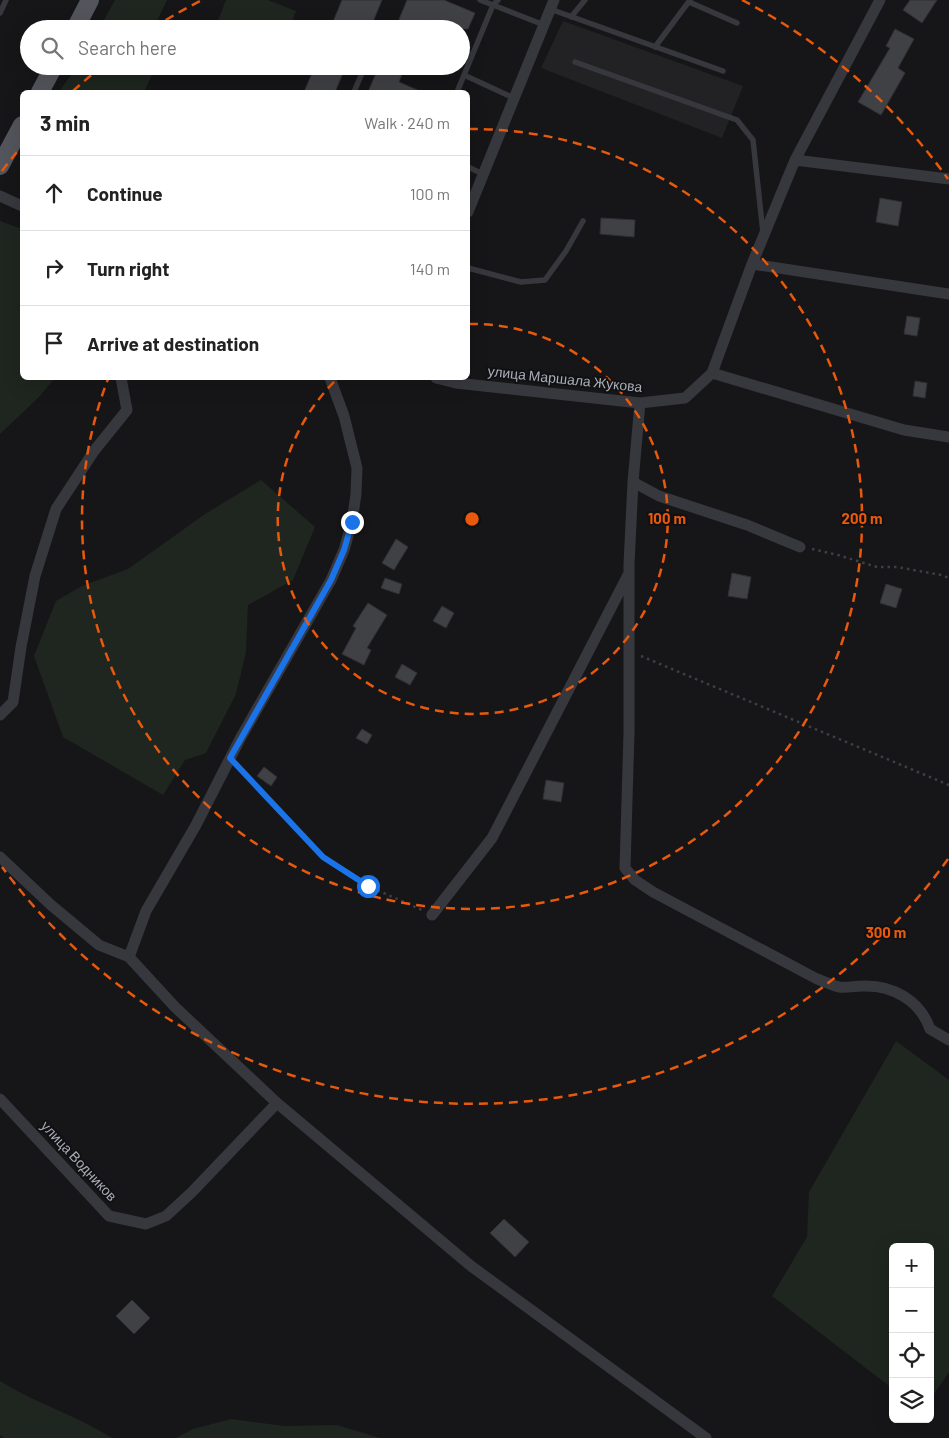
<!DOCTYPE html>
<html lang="en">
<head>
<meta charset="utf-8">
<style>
	body { margin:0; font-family:Barlow,sans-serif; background:#f6f6f6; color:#222 }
	.controls { position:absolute; right:15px; bottom:15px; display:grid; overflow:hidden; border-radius:8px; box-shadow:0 5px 20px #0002 }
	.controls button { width:45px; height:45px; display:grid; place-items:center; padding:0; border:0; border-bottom:1px solid #e0e0e0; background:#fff; color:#222; font:25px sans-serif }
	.stop { position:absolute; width:15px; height:15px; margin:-11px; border:4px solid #1a73e8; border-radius:50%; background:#fff }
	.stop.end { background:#1a73e8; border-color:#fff; box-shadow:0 1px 5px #0008 }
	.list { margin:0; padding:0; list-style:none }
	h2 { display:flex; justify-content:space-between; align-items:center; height:65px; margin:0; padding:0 20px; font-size:21px }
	h2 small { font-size:16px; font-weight:400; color:#767676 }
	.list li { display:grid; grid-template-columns:32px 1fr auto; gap:15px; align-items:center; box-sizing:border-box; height:75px; padding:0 20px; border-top:1px solid #e0e0e0 }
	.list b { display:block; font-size:19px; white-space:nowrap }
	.list em { font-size:16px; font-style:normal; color:#767676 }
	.icon { flex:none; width:28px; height:28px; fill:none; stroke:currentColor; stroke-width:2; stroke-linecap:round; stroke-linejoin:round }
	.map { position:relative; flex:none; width:949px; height:1438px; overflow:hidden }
	.search { position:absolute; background:#fff; box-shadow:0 5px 20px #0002; left:20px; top:20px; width:450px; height:55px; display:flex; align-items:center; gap:12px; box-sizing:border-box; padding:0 18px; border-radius:28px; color:#767676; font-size:19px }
	.panel { position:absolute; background:#fff; box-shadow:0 5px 20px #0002; left:20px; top:90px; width:450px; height:290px; border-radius:8px }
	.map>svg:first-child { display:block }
</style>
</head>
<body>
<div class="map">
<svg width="949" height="1438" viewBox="0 0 949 1438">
	<rect width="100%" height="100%" fill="#161618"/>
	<path fill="#222225" d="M563,21L743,86L722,138L541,68Z"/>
	<path fill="#1e261f" d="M115,0H167L153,29H99Z
		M226,0H268L296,11L289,29H232L217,23Z
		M77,66H156L144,92H59Z
		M0,221L22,229V253L21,254L22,256V378H55L38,398L0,434Z
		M261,480L315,527L293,580L248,605L246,652L236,694L206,753L185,760L163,795L63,737L34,656L56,601L82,586L128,569L205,514Z
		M896,1041L949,1080V1372L930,1400V1247H893V1389L772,1296L807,1237L809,1192Z
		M0,1381C36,1404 77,1415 112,1438H4L0,1435Z
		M231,1419L284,1426L337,1425L380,1438H176L193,1429Z"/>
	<path fill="#404145" stroke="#303034" d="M342,0H382L370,29H330Z
		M407,0H444L475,13L468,29H444L424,20L421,29H395Z
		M910,0H937L922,23L903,10Z
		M895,29L914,39L898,68L905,73L881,115L858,102L890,48L886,46Z
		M315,66H346L335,92H304Z
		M379,66H405L399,82L422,92H368Z
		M880,198L902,202L898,226L876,222Z
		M601,218L635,220L634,237L600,234Z
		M907,316L920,318L917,336L904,334Z
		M915,381L927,383L925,398L913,396Z
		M396,539L408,547L394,570L382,563Z
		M732,573L751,577L747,599L728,596Z
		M385,578L402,584L399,594L381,588Z
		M886,584L902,589L896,608L880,603Z
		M368,603L387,615L367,648L371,650L364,665L342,654L356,628L353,626Z
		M442,606L454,613L446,628L433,621Z
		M402,664L417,673L410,685L395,677Z
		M362,729L372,735L367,744L356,738Z
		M264,767L277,777L271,786L257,776Z
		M546,780L564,783L561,802L543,799Z
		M504,1219L529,1242L515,1257L490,1233Z
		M132,1300L150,1318L134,1334L116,1316Z"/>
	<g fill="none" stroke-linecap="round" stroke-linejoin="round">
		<path stroke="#3d3f44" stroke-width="2.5" stroke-dasharray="2.5 4" stroke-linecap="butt" d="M812,549L838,555L877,567H897L941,575L949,578
			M641,656L949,785
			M238,766L323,857L368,886L422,910"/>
		<path stroke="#37383d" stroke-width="5.5" d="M480,0L493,5L498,0
			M689,2L737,23
			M550,9L723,71
			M0,13L6,0
			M571,17L585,0
			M655,47L690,0
			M575,62L737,120L753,140L763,233
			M464,75L514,98
			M354,92L365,66
			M457,92L493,5L544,25
			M468,167L483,174
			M468,268L521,282L545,280L566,251L583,221"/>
		<path stroke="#37383d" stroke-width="11" d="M795,160L949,179
			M0,196L22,206
			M468,212L554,0
			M752,264L949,294
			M712,373L904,430L949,437
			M436,378L456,383L640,403L685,398L712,373L752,264L795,160L880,0
			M640,403L633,482L629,564V733L625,868L635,880L653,892L817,979C824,981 832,986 839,987C847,988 855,986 863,986C892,985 920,1000 930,1029L949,1040
			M633,482L659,496L747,525L800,547
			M0,715L13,702L21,647L35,576L56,509L94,451L127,410L121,378
			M0,857L51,905L99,945L129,957L175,1007L277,1103L471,1266L706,1438
			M432,915L492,838L628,575
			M129,957L146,911L196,825L241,737L331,580L344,550L352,522L356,494L357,468L344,416L330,378
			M0,1099L109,1216L146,1224L166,1216L192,1192L277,1103"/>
		<path stroke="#53555c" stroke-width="18" d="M75,29L90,0
			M40,92L54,66
			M0,166L22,125"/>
	</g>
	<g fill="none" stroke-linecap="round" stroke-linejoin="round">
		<path stroke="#1a73e8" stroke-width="6" d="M352,522L344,550L331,580L230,758L323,857L368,886"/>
	</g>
	<g fill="none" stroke="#e8590c" stroke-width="2.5" stroke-dasharray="9 6">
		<path d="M469 324A195 195 0 1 1 338 378"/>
		<path d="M469 129A390 390 0 1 1 108 379"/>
		<path d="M948 859A585 585 0 0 1 2 867M2 171A585 585 0 0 1 21 147M73 91A585 585 0 0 1 100 68M153 28A585 585 0 0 1 202 0M742 0A585 585 0 0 1 948 179"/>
	</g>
	<g text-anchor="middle" stroke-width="4" stroke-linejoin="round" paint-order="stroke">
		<g font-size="14" fill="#a8adb8" stroke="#111113">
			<text transform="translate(565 379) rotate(6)" y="5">улица Маршала Жукова</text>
			<text transform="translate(79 1161) rotate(47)" y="5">улица Водников</text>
		</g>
	</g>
	<circle cx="472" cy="519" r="8" fill="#e8590c" stroke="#111113" stroke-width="2.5"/>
	<g font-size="15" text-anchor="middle" font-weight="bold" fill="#e8590c" stroke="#111113" stroke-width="4" stroke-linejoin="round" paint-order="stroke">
		<text x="667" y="524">100 m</text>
		<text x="862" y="524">200 m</text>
		<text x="886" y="938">300 m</text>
	</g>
</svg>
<div class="controls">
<button>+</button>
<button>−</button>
<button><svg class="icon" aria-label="locate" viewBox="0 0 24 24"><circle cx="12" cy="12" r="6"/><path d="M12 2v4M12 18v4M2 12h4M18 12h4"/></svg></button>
<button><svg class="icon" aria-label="layers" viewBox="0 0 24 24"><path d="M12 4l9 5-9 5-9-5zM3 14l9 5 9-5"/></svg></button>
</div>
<div class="stop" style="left:368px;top:886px"></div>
<div class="stop end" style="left:352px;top:522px"></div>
<div class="search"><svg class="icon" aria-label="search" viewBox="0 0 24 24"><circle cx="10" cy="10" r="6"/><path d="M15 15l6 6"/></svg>Search here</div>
<section class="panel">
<h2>3 min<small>Walk · 240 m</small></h2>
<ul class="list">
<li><svg class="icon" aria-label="ahead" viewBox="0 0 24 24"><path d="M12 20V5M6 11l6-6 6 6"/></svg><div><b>Continue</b></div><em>100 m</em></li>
<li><svg class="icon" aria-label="right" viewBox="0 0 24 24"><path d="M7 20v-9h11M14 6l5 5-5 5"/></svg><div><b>Turn right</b></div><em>140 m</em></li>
<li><svg class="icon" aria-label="arrive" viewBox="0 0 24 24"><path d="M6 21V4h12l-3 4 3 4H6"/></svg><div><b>Arrive at destination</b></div></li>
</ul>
</section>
</div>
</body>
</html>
